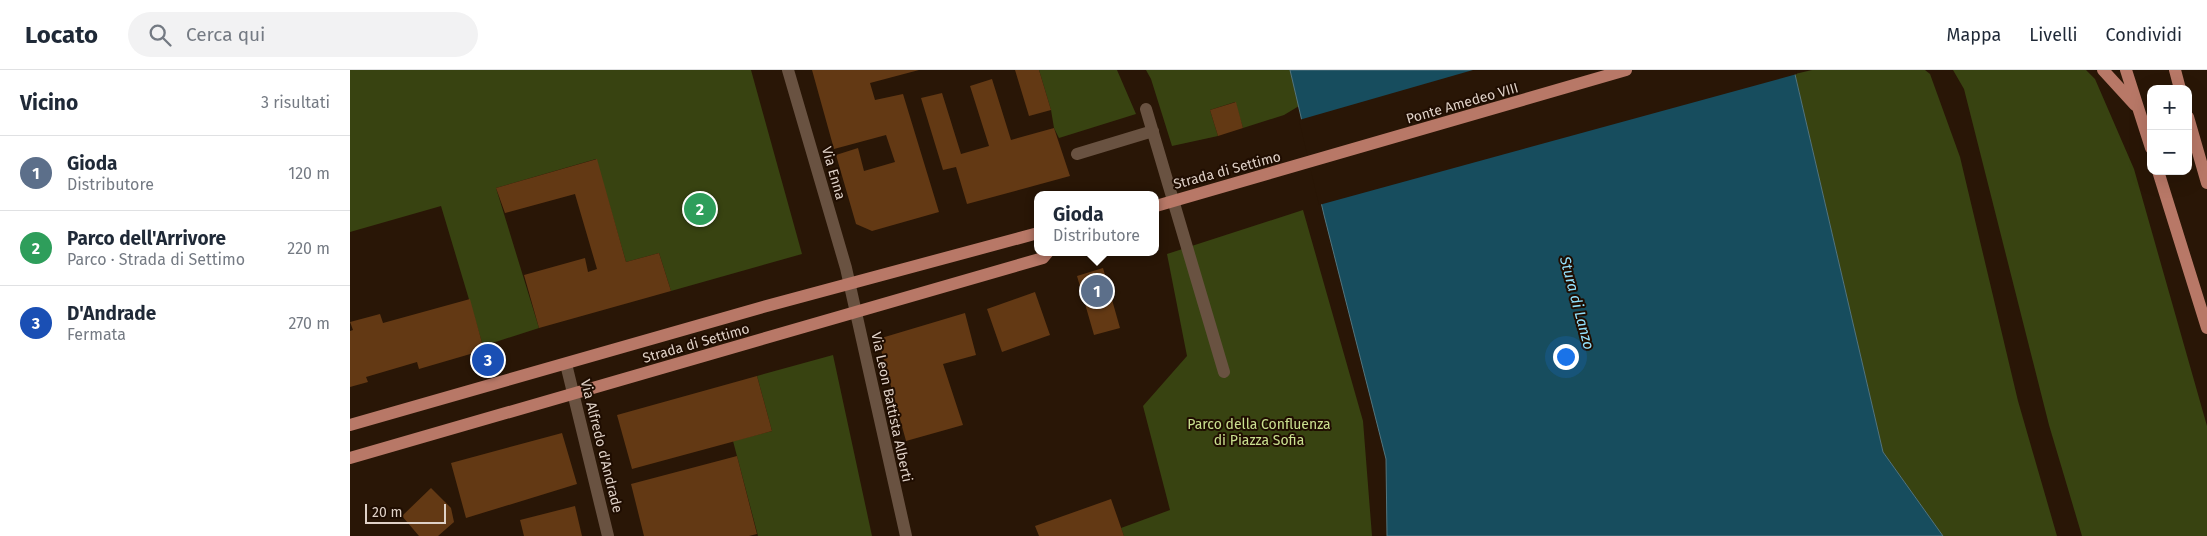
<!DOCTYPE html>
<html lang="it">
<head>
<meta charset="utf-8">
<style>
	body { margin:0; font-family:"Fira Sans",sans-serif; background:#f2f2f3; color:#1f2937 }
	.controls { position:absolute; right:15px; top:15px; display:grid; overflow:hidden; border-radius:10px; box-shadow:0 5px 20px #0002 }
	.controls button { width:45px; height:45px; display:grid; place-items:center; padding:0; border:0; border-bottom:1px solid #e0e1e3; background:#fff; color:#1f2937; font:25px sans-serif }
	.scale { position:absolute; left:15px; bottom:12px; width:81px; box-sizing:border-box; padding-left:5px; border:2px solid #dfd1c7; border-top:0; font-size:14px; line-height:18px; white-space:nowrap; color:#dfd1c7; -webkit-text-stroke:4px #1f0d01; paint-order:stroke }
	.you { position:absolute; left:1215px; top:286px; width:18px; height:18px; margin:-12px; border:4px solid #fff; border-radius:50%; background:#1a73e8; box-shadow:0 0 0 8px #1a73e833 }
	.badge { display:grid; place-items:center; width:32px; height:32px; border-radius:50%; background:#0b8043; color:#fff; font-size:16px; font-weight:700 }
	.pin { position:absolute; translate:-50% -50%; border:2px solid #fff; box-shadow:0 1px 5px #0006 }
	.popup { position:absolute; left:684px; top:121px; width:125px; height:65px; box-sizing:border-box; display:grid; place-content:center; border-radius:10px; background:#fff; filter:drop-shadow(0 1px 4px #0005); font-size:16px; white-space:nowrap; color:#747a83 }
	.popup b { font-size:19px; color:#1f2937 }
	.popup::after { content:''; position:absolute; left:50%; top:100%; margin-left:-10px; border:10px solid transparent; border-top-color:#fff }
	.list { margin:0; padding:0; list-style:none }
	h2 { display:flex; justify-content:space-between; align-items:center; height:65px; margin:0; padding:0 20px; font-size:21px }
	h2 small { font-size:16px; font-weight:400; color:#747a83 }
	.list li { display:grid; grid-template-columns:32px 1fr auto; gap:15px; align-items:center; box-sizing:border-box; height:75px; padding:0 20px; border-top:1px solid #e0e1e3 }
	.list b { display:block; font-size:19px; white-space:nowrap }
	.list p { margin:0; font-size:16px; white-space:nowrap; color:#747a83 }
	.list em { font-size:16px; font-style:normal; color:#747a83 }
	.icon { flex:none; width:28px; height:28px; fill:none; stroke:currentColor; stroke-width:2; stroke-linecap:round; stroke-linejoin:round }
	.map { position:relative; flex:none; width:1857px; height:466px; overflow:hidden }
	header { display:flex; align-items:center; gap:30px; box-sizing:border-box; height:70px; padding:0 25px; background:#fff; border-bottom:1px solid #e0e1e3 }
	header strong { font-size:24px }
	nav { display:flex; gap:28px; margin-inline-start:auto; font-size:18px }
	.search { width:350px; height:45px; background:#f2f2f3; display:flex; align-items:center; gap:12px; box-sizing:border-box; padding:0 18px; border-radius:28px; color:#747a83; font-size:19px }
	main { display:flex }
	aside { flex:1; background:#fff }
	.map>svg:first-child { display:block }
</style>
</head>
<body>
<header>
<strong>Locato</strong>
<div class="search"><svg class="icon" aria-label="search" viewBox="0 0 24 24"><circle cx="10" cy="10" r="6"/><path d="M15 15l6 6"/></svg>Cerca qui</div>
<nav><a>Mappa</a><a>Livelli</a><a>Condividi</a></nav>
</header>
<main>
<aside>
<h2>Vicino<small>3 risultati</small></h2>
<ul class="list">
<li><span class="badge" style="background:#5c6f8a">1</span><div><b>Gioda</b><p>Distributore</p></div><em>120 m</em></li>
<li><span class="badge" style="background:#2e9e5b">2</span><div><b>Parco dell'Arrivore</b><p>Parco · Strada di Settimo</p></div><em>220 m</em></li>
<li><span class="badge" style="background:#1a4fb4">3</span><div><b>D'Andrade</b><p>Fermata</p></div><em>270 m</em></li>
</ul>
</aside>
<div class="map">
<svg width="1857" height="466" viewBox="0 0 1857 466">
	<rect width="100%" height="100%" fill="#291606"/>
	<path fill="#384311" d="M0,0H401L452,184L321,221L309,183L276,192L246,89L146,118L189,258L133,276L91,136L0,162Z
		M689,0H767L786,44L709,68L704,58L701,40Z
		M796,0H940L949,36L934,45L893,58L885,32L860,40L868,66L822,76L801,9Z
		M1462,0H1575L1580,4L1610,87L1668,331L1707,466H1593L1533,382L1445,4Z
		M1603,0H1736L1745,9L1784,99L1857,356V466H1732L1699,355L1614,19Z
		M953,140L1013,351L1022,466H774L771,458L820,440L793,336L837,286L817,184Z
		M483,285L522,466H408L383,371L422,361L407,306Z"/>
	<path fill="#174d5e" stroke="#53757e" d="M940,0H1444L1533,382L1593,466H1037L1036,389L974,145Z"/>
	<path fill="#291606" d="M1123,0H1446L1447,4L969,135L949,50Z"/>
	<path fill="#633914" d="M462,0H569L520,13L525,30L553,24L589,142L522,161L506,154L486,85L508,78L514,101L545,92L536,65L484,79Z
		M665,0H689L701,40L679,46Z
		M642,9L661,70L704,58L720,106L617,134L606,97L593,100L571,28L592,23L611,84L639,76L620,16Z
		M886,32L893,58L868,66L860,40Z
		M247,89L276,192L309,183L321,221L189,258L174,205L235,188L238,202L247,199L225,124L155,143L146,118Z
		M753,198L770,258L744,265L727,206Z
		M685,222L700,265L652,282L637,239Z
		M120,229L134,280L69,299L67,292L16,307L18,312L0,317V261L3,260L0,252L30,244L33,253Z
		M615,243L626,285L593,294L613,355L556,371L528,269Z
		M407,306L422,361L282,399L267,345Z
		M212,363L227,414L116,448L101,393Z
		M387,386L407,464L399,466H294L281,414Z
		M81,418L101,438L104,452L88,466H69L52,446Z
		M761,429L774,466H689L685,456Z
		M225,436L232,466H174L170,450Z"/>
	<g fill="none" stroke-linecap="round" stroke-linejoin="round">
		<path stroke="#695241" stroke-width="12" d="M438,0L496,198L556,466
			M796,39L874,302
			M727,84L803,61
			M216,294L258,466"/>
		<path stroke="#b87867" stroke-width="12" d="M1753,0L1785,35
			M1776,0L1801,78
			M1825,0L1830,19
			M1838,47L1857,113
			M1808,101L1857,258
			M806,136L1276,0
			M0,355L413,237L688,163
			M0,388L693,188L698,182"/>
	</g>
	<g text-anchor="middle" stroke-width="4" stroke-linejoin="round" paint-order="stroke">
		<g font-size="14" fill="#dfd1c7" stroke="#1f0d01">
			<text transform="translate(1112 33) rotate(-16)" y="5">Ponte Amedeo VIII</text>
			<text transform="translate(877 100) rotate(-15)" y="5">Strada di Settimo</text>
			<text transform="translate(484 103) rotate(74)" y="5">Via Enna</text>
			<text transform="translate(346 273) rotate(-16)" y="5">Strada di Settimo</text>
			<text transform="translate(542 337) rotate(78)" y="5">Via Leon Battista Alberti</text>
			<text transform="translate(252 376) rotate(76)" y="5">Via Alfredo d'Andrade</text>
		</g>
		<g font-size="14" fill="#cae08f" stroke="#1f0d01">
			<text x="909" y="359">Parco della Confluenza<tspan x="909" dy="16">di Piazza Sofia</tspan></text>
		</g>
		<g font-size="15" font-style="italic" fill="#94e2fe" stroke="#1f0d01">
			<text transform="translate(1227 233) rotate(75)" y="5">Stura di Lanzo</text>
		</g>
	</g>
</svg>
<div class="controls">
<button>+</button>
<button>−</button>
</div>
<div class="scale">20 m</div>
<div class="you"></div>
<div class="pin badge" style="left:747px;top:221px;background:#5c6f8a">1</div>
<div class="popup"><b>Gioda</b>Distributore</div>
<div class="pin badge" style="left:350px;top:139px;background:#2e9e5b">2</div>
<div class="pin badge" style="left:138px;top:290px;background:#1a4fb4">3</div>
</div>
</main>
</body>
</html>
